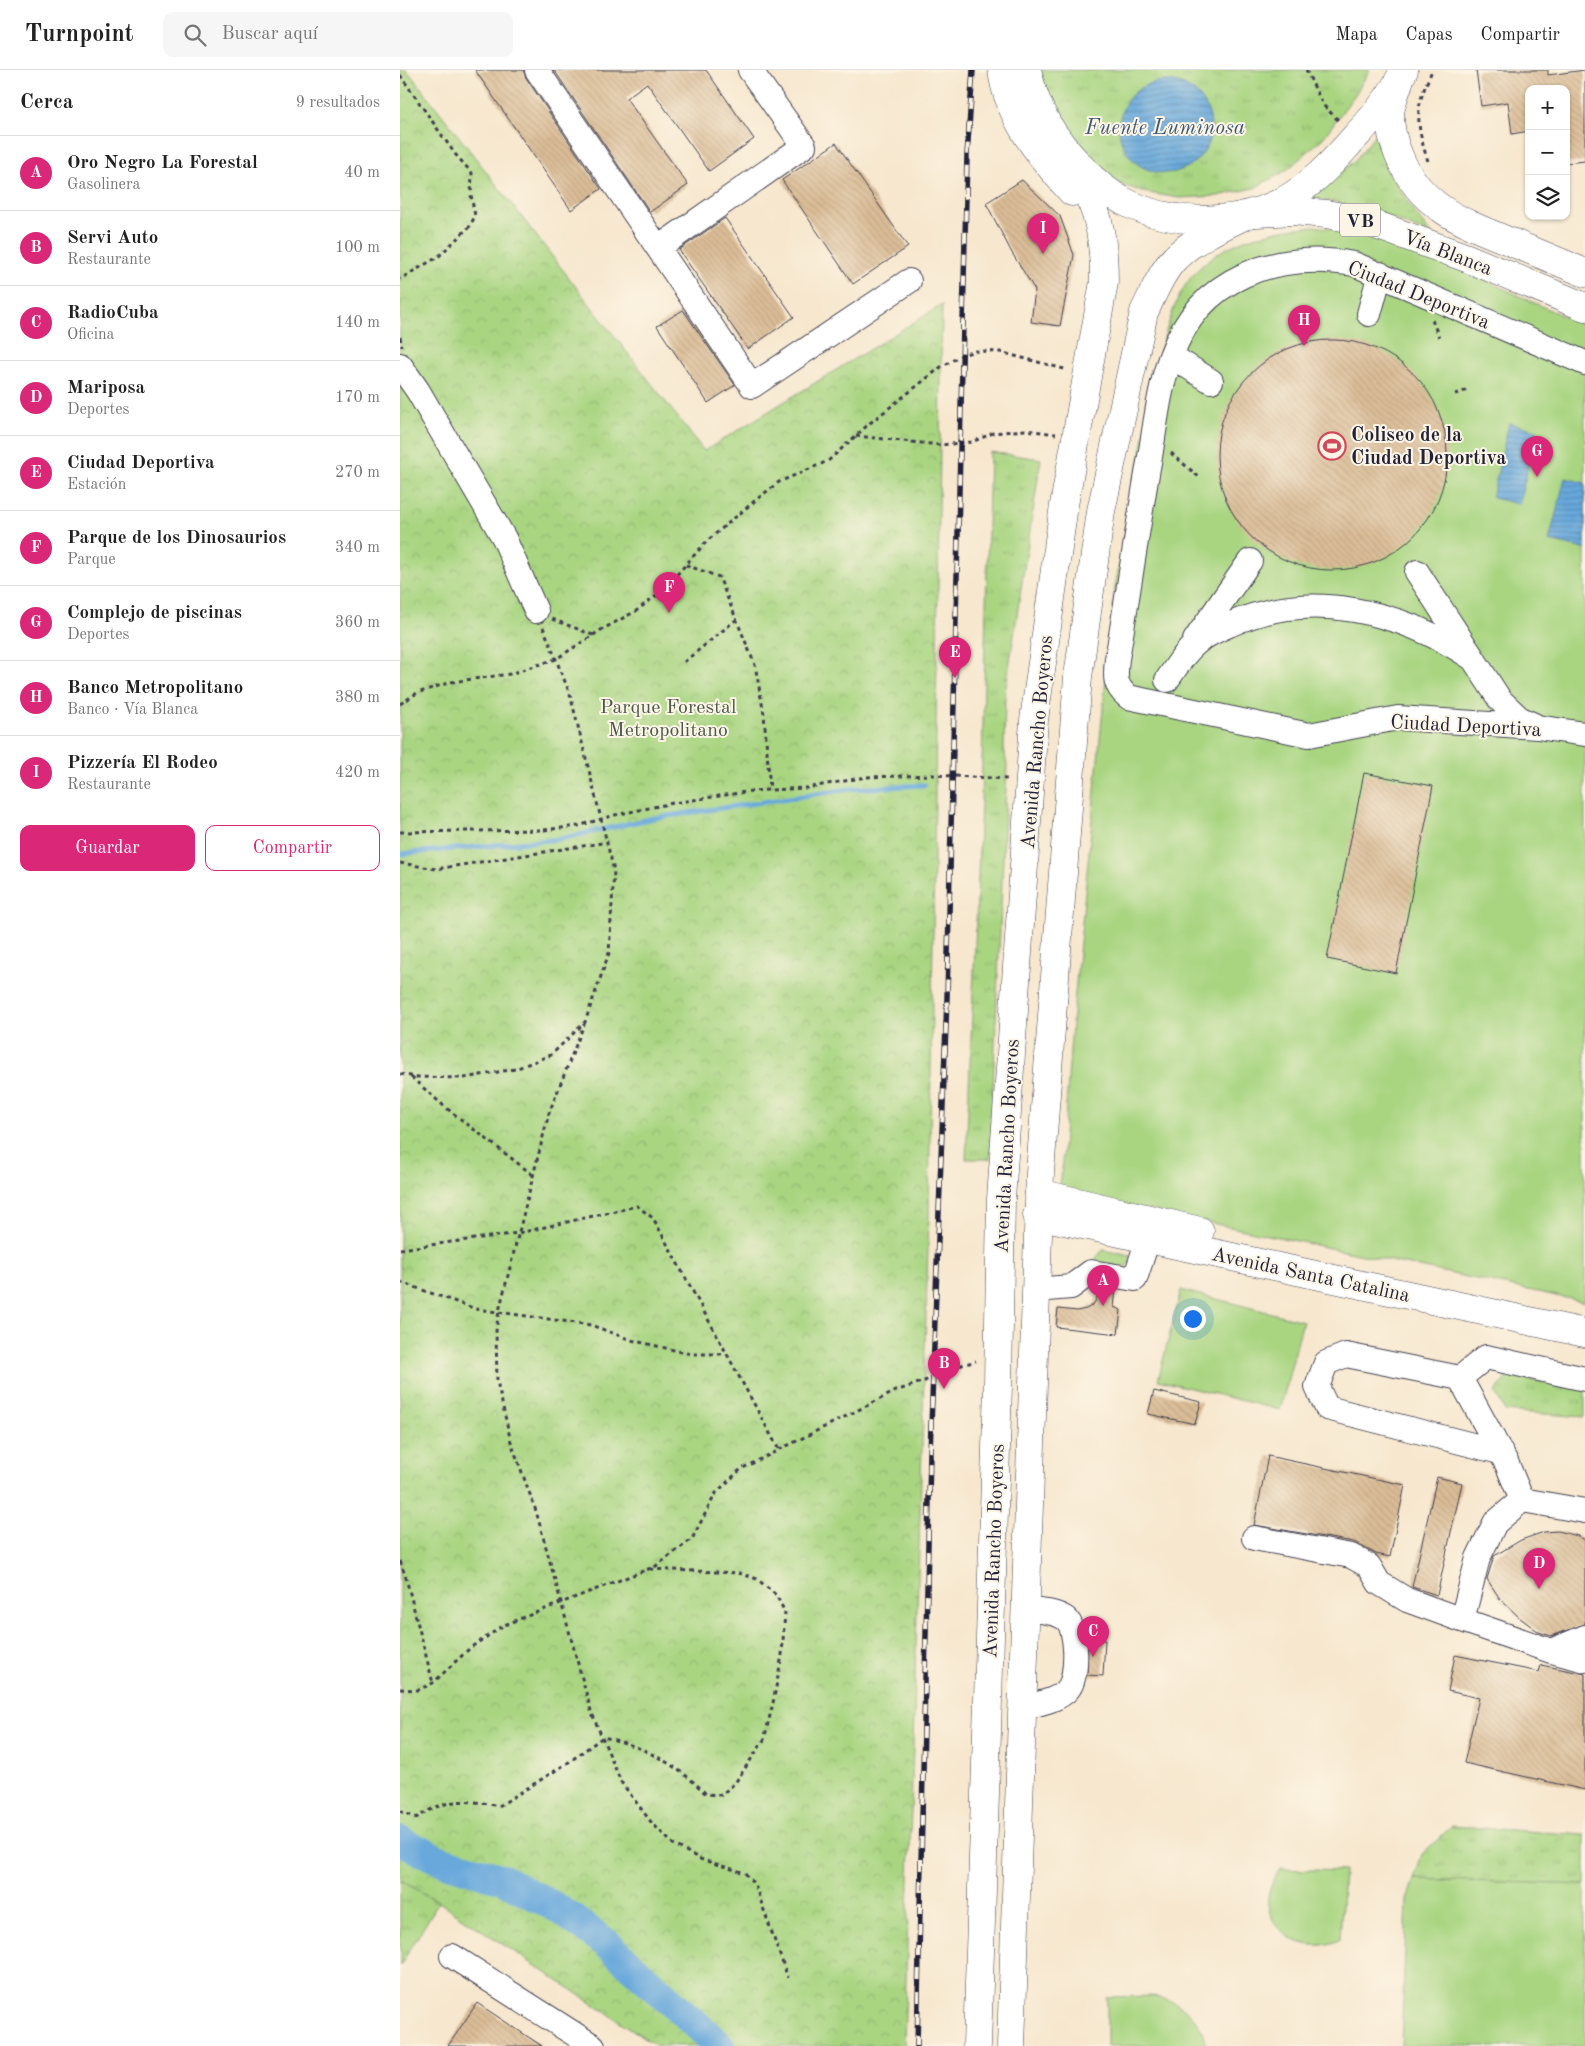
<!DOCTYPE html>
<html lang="es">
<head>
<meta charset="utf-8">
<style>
	body { margin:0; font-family:"Old Standard TT",serif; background:#f6f6f6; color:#222 }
	.controls { position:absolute; right:15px; top:15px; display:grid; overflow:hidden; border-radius:10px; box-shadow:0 1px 4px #0004 }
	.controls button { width:45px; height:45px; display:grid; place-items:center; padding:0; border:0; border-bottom:1px solid #e0e0e0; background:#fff; color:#222; font:25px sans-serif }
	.you { position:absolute; left:792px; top:1248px; width:18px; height:18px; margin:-12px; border:4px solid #fff; border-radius:50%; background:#1a73e8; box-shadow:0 0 0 8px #1a73e833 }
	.badge { display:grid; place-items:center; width:32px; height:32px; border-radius:50%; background:#db2777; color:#fff; font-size:16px; font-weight:700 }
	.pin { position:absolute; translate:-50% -41px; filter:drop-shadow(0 1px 2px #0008) }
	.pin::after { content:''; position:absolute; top:26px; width:18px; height:15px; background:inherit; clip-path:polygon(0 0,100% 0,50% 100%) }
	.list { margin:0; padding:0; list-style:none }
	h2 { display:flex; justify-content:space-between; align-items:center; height:65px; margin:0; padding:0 20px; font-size:21px }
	h2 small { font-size:16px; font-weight:400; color:#767676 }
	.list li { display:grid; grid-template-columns:32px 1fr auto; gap:15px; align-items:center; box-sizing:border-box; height:75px; padding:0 20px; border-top:1px solid #e0e0e0 }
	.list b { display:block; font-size:19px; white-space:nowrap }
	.list p { margin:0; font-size:16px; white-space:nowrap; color:#767676 }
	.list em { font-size:16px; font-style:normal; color:#767676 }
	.actions { display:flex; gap:10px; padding:15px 20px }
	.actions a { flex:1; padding:11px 0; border:1px solid #db2777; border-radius:10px; text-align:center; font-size:18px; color:#db2777 }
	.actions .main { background:#db2777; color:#fff }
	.icon { flex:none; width:28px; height:28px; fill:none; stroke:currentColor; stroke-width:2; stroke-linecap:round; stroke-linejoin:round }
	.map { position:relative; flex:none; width:1185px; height:1976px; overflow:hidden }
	header { display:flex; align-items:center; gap:30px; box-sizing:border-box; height:70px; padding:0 25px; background:#fff; border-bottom:1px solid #e0e0e0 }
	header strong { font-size:24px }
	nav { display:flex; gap:28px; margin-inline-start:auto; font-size:18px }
	.search { width:350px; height:45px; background:#f6f6f6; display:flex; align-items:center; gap:12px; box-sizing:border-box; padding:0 18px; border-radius:10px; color:#767676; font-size:19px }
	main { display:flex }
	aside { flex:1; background:#fff }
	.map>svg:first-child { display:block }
</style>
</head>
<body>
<header>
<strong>Turnpoint</strong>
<div class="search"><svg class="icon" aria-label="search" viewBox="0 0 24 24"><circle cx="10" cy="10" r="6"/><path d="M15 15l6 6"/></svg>Buscar aquí</div>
<nav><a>Mapa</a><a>Capas</a><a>Compartir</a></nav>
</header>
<main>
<aside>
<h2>Cerca<small>9 resultados</small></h2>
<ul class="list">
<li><span class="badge">A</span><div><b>Oro Negro La Forestal</b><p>Gasolinera</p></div><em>40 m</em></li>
<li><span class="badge">B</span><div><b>Servi Auto</b><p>Restaurante</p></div><em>100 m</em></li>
<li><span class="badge">C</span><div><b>RadioCuba</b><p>Oficina</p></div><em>140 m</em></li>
<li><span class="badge">D</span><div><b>Mariposa</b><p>Deportes</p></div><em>170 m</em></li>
<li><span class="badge">E</span><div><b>Ciudad Deportiva</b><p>Estación</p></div><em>270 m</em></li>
<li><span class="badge">F</span><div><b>Parque de los Dinosaurios</b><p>Parque</p></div><em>340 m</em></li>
<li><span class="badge">G</span><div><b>Complejo de piscinas</b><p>Deportes</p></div><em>360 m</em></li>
<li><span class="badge">H</span><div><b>Banco Metropolitano</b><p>Banco · Vía Blanca</p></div><em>380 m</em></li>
<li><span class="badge">I</span><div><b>Pizzería El Rodeo</b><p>Restaurante</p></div><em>420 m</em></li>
</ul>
<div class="actions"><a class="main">Guardar</a><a>Compartir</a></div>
</aside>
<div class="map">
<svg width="1185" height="1976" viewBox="0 0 1185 1976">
	<defs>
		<pattern id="grass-tufts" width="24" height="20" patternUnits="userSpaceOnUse" patternTransform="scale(1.25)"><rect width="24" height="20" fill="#a9d581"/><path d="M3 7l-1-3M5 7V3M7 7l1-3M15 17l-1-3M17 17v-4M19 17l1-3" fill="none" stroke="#91b770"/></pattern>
		<pattern id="park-crowns" width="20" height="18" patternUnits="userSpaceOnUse" patternTransform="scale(1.25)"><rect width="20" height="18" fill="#a9d581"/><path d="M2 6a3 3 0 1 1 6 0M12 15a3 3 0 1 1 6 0" fill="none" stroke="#91b770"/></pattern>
		<pattern id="water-rules" width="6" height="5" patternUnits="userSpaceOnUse" patternTransform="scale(1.25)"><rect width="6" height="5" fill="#67a8db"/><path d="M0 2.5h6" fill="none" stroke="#5488b3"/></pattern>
		<pattern id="building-back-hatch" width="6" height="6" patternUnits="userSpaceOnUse" patternTransform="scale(1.25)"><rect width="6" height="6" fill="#dbbd97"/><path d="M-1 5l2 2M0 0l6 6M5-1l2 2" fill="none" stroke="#bca283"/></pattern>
	</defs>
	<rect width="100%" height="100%" fill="#fcf5e5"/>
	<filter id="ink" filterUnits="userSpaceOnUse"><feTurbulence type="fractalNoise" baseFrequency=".02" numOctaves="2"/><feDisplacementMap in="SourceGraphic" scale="10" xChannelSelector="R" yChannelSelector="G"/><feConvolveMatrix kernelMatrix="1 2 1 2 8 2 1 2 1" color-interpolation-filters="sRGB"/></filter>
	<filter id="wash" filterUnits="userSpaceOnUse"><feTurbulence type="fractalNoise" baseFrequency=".0096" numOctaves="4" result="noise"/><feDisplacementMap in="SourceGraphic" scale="20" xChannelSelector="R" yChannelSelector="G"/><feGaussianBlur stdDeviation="1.12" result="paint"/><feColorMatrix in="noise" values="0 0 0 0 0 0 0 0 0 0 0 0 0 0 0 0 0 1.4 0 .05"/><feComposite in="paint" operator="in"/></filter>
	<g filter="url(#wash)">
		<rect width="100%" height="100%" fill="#f7e7ce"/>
		<path fill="url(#grass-tufts)" stroke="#667c5e" d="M641,0H970L956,23L923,68L887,100L854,118L818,126L779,128L743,122L720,114L706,105L661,54L644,17Z
			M976,64C989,103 1006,136 1034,166C993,149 955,131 910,130L956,89Z
			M590,382L641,389L605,623L604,678L607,695L590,1089H566L581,734Z
			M703,1180L730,1186L732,1190C725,1203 709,1195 697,1193L696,1188Z
			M1108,1306L1185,1320V1347L1105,1341L1095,1322Z
			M1052,1756L1185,1765V1815L1014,1809L1022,1784Z
			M0,1810L39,1832L0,1896Z"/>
		<path fill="url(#park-crowns)" stroke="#667c5e" d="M0,0H7L304,381L542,235L529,1144L504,1976H257L39,1832L0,1810Z"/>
		<path fill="#a9d581" stroke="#667c5e" d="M915,156L975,166L1076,206L1185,256V1232L660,1121L672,954L715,517L759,288C765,264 772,237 785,216C813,172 867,160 915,156Z
			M781,1220L903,1251L880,1340L758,1310Z
			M880,1799L944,1801L940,1870C910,1884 874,1869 868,1835C866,1823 874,1809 880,1799Z
			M1014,1809L1185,1815V1976H1001L1007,1830Z
			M754,1926C783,1933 800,1946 806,1976H707V1927Z"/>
		<path fill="url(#water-rules)" stroke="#44658b" d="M719 57a46 46 0 1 1 92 0a46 46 0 1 1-92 0Z
			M1109,353L1137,360L1119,434L1092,428Z
			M1165,408L1185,413V479L1149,471Z"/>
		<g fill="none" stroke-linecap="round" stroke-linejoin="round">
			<path stroke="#67a8db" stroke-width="5" d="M0,784L160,769L254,748L450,719L525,715"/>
			<path stroke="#67a8db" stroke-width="30" d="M0,1771L42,1791L103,1809L157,1838L205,1872L320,1976"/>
		</g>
		<g id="blocks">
			<path fill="url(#building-back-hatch)" d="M75,0H123L126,8L201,119L171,140Z
				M154,0H306L354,69L309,101L247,13L226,28L288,115L250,142Z
				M1076,0H1148V5L1185,0V91L1166,93V19H1129V61L1112,64L1108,32L1081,36Z
				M436,73L508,177L453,214L382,110Z
				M622,110L660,146L674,185L660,256L631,252L635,220L612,183L586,133Z
				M325,148L394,247L348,279L279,180Z
				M283,240L335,315L308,333L257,256Z
				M817 385a115 115 0 1 1 230 0a115 115 0 1 1-230 0Z
				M964,703L1033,716L996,903L927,889Z
				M699,1217L716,1220L714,1237L721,1240L718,1264L656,1257L658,1239L677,1241L686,1239L693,1235L698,1226Z
				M754,1321L801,1332L795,1354L748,1344Z
				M868,1386L1005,1415L990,1487L976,1484L954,1472L854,1455Z
				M1037,1407L1062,1413L1037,1525L1012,1517Z
				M1158,1461L1178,1466L1185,1470V1554L1151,1566L1139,1562L1120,1548L1100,1529L1087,1509L1094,1486L1121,1470L1144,1462Z
				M688,1569L705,1570L703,1606L687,1605Z
				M1055,1585L1139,1602L1141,1595L1185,1604V1720L1064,1693L1079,1628L1048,1621Z
				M77,1933L142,1976H48Z"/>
		</g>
	</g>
	<g filter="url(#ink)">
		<use href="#blocks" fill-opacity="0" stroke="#424051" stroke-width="1"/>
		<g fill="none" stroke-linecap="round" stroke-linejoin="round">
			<g stroke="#424051" stroke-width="26">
				<path id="minor" d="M137,0L352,316L509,211
					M258,178L404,76L350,0
					M969,244L980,204
					M771,286L811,311
					M1185,293L954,194C876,181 800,206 771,286C758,321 755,361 748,398C737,461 728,525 717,589C715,607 714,615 728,627L909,665L998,648L1137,657L1185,664
					M0,295L18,321L104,468L136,541
					M1017,502L1100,630L1119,648L1134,655
					M795,570L850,491
					M767,610C775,599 783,585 793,576C802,567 817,560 829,555C909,518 1001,541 1072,588
					M635,1220L671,1217L691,1202L735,1209L748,1169
					M1060,1308L946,1285L926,1293L917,1317L927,1338L1100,1382
					M1185,1309L1086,1287L1060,1308L1107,1394L1122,1430L1185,1441
					M1122,1430L1095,1453L1078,1488L1062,1550L1151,1581L1185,1590
					M854,1468L951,1486L969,1496L979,1513L1007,1530L1062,1550
					M1151,1581L1185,1567
					M621,1638C636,1634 658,1631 668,1619C678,1608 678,1559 666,1549C655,1541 638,1541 625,1539
					M52,1886L193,1976"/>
			</g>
			<g stroke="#424051" stroke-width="29">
				<path id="major" d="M999,12C996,22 990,35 990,45C990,59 994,74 999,86C1021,138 1062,152 1111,172C1135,182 1160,192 1185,203
					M857,143L893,141L926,144L965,151L1067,188L1185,237
					M639,1123L800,1161
					M637,1145L1185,1263"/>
			</g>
			<g stroke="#424051" stroke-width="29">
				<path id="highway" d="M602,0C608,48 641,87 672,122
					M627,0C636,41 653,68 682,98C694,111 707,122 723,131C771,156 837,156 885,130C913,114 934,91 955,67C974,47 993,25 1004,0
					M577,1976L598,1315L601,1129L634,650L664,435L704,212C704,191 703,171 698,151C690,120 665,86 649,58
					M611,1976L640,1103L678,607L701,441L744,242C753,224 761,203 775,188C795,168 823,156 848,144"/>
			</g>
			<path stroke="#424051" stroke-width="3" stroke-dasharray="4 4" stroke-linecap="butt" d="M906,0L923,35L941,53
				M0,5L55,84L72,103L71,125L75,146L70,156L38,187L0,209
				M1028,91C1022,74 1016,51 1020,33C1022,22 1028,11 1032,0
				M1032,250L1039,267
				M0,267L2,277
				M1055,324L1068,320
				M456,366L540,375L572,372L593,363L625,360L656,364
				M771,383L799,407
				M286,495L319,507L355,595L364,644L370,720
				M152,549L193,565
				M284,592L337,549
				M0,634L17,623L51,612L110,604L156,589L201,560L236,541L262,521L307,471L357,429L379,412L428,391L470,353L541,297L562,285L575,281L600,282L668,300
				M0,762L144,760L178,756L215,745L273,733L352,721L406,718L466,707L535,705L609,709
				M0,793L36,799L208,772
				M185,952L149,1043L99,1241L96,1261L97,1311L111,1372L136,1441L191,1641L221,1712L251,1752L273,1774L300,1789L345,1803L355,1815L388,1908
				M0,1004L16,1007L64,1008L115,999L151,985L185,952L209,883L214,801L170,624L143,557
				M11,1007L45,1037L133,1105
				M0,1179L119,1163L237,1136L253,1148L379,1380
				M0,1212L76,1239L191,1255L231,1270L291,1284H326
				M0,1491L6,1508L33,1613
				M0,1619L18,1620L33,1613L70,1578L104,1555L256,1496L292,1469L316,1423L341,1399L496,1321L533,1308L541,1301L576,1291
				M0,1741L16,1748C47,1728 64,1729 99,1736L169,1692L203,1667C243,1676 277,1694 306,1724L321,1725L335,1713L364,1670L373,1633L382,1585L385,1542L376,1525L357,1509L339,1503L249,1499"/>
			<use href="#minor" stroke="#fff" stroke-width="24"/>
			<use href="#major" stroke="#fff" stroke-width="28"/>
			<use href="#highway" stroke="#fff" stroke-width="28"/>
			<g stroke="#22223b" stroke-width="5.5">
				<path id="rail" d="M517,1976L530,1383L547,928L567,85L573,0"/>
			</g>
			<use href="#rail" stroke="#fcf5e5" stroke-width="4" stroke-dasharray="11" stroke-linecap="butt"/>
		</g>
	</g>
	<defs>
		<g id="stadium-ring" transform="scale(1.4375)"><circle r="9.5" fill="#fcf5e5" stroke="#d1495b" stroke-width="1.5"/><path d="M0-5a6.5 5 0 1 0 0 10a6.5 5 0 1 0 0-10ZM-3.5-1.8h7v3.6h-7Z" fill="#d1495b"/></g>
	</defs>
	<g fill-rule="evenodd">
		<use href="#stadium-ring" x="932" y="376"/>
	</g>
	<g text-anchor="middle" stroke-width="4" stroke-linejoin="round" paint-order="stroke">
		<rect fill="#fcf5e5" stroke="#63616e" stroke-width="1" x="940" y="133.5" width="40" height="33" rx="4"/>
		<g font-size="19" font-weight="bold" fill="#22223b">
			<text x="960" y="157">VB</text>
		</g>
		<g font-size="20" fill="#22223b" stroke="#fcf5e5">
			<text transform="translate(1048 182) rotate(21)" y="7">Vía Blanca</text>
			<text transform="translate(1019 224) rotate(22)" y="7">Ciudad Deportiva</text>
			<text transform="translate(1066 655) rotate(3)" y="7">Ciudad Deportiva</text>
			<text transform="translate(636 672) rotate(-85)" y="7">Avenida Rancho Boyeros</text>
			<text transform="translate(606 1076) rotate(-87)" y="7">Avenida Rancho Boyeros</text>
			<text transform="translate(911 1204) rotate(12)" y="7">Avenida Santa Catalina</text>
			<text transform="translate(593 1481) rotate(-88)" y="7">Avenida Rancho Boyeros</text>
		</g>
		<g font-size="20" font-weight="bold" fill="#22223b" stroke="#fcf5e5" text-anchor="start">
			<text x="951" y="371">Coliseo de la<tspan x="951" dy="23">Ciudad Deportiva</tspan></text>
		</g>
		<g font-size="20" fill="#4a5850" stroke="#fcf5e5">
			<text x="268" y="643">Parque Forestal<tspan x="268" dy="23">Metropolitano</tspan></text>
		</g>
		<g font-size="21" font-style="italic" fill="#3e587b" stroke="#fcf5e5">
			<text x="765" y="64">Fuente Luminosa</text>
		</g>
	</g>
</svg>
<div class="controls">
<button>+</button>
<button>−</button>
<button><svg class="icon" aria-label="layers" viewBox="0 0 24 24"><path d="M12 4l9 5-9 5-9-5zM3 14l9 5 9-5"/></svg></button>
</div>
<div class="you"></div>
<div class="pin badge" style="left:703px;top:1236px">A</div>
<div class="pin badge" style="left:544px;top:1319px">B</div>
<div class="pin badge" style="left:693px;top:1587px">C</div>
<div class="pin badge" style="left:1139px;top:1519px">D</div>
<div class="pin badge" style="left:555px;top:608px">E</div>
<div class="pin badge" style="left:269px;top:543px">F</div>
<div class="pin badge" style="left:1137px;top:407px">G</div>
<div class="pin badge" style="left:904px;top:276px">H</div>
<div class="pin badge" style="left:643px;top:184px">I</div>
</div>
</main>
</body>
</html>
